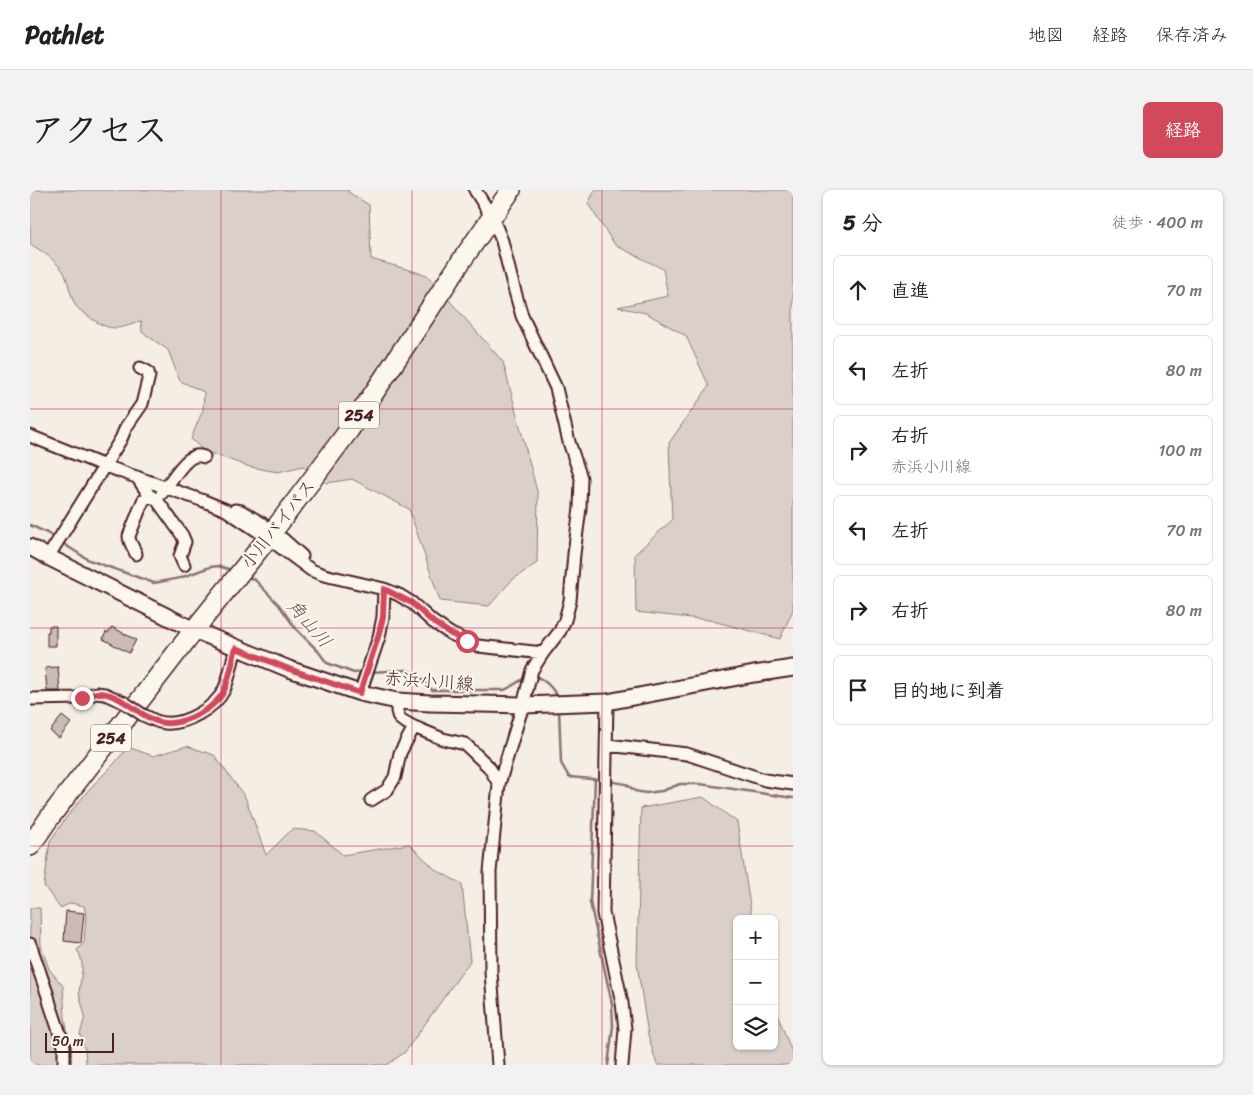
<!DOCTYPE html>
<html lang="ja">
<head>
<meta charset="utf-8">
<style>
	body { margin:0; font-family:Sriracha,"Klee One",sans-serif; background:#f2f2f2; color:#202124 }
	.controls { position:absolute; right:15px; bottom:15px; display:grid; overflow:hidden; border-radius:8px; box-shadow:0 1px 4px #0004 }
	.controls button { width:45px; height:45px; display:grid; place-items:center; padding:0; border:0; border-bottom:1px solid #e0e0e0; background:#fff; color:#202124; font:25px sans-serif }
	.scale { position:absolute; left:15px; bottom:12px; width:69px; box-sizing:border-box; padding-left:5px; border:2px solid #4a1f2b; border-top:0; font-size:14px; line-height:18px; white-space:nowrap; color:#4a1f2b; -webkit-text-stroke:4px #fbf7ec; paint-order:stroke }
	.stop { position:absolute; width:15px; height:15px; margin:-11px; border:4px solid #d1495b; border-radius:50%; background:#fff }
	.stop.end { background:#d1495b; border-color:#fff; box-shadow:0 1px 5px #0008 }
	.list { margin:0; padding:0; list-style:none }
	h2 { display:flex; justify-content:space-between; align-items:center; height:65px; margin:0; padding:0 20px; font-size:21px }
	h2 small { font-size:16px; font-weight:400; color:#757577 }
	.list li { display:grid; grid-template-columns:32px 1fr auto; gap:15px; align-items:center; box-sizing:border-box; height:70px; margin:0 10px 10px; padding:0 10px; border:1px solid #e0e0e0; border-radius:8px }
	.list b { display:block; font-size:19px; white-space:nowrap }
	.list p { margin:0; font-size:16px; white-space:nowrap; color:#757577 }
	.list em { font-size:16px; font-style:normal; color:#757577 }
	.icon { flex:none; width:28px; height:28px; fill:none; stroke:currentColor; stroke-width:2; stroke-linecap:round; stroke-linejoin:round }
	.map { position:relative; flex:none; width:763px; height:875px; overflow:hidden; border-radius:8px }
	header { display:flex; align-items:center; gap:30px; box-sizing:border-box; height:70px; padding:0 25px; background:#fff; border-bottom:1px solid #e0e0e0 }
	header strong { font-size:24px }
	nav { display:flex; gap:28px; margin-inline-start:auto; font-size:18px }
	.intro { display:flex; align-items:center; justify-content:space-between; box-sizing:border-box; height:120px; padding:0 30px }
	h1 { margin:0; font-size:35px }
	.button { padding:12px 22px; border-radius:8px; background:#d1495b; color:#fff; font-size:18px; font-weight:700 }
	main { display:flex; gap:30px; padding:0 30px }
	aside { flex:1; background:#fff; border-radius:8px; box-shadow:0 1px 4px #0004 }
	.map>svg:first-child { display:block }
</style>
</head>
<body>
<header>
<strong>Pathlet</strong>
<nav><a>地図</a><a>経路</a><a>保存済み</a></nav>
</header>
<div class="intro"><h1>アクセス</h1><a class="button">経路</a></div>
<main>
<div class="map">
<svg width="763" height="875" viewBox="0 0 763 875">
	<rect width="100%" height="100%" fill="#f4eee4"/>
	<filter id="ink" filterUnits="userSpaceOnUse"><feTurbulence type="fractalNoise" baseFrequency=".02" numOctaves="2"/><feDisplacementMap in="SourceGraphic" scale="10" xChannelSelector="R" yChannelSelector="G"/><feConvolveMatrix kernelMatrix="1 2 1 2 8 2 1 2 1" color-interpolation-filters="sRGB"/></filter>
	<g filter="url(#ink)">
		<path fill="#dbd0c9" stroke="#92787a" d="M0,0H319L318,2L339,15L341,69L397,85L473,172L508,305L507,373L482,390L459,416L410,411L379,319L322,289L297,293L273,276L248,282L220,277L174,261L161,249L166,236L173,220L174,202L150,191L138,160L112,142L111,131C88,140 79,142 58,126C54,123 49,120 46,116C40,107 38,88 33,81C24,69 12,61 0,54Z
			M565,0H763V420L750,449L679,430L606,422L605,364L642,330L639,253L679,196L656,146L616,123L588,117L638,106L633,79L585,55L558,14Z
			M157,556L184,565L215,607L236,665L262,639L285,641L313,665L379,654L406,680L432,694L440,771L375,862L357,875H56L55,860L50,845L55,826L49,803L52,780V773L50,765L47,760L54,753L56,725L54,716L41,713L30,718L14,696L20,651L36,628L61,597L84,574L98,557L123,566Z
			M673,607L707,632L722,729H707V856H744V816L763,865V875H627L618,845L607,773L611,618Z
			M0,718H10L11,756L19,779L33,796L35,828L40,857L38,875H0Z"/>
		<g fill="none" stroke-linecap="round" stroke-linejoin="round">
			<path stroke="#8d7174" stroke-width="2.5" d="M0,335L17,343L25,348
				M32,353L59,370L124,393L150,388L180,377L188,376L202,380
				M216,386L225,390L249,415L266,439L288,461L297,473L324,483L332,482
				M340,482L377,480L392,489L402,500H474C482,497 488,491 496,488
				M504,486C515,489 522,498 529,508
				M529,518L531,573L539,587L573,590
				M565,589L560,712L582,814L583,836L578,875
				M578,591L596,594L605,601L616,603L632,601L650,594H670L763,608"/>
		</g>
		<path fill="#cabbb6" stroke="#4a1f2b" d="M19,436H26V456H17V442H19Z
			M82,437L106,450L99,463L73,449L76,442L78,443Z
			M28,477L30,501H17L15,478Z
			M32,526L41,533L29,548L20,541Z
			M36,721L54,723L51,753L34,751Z"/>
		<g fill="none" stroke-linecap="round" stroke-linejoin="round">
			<g stroke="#4a1f2b" stroke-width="15">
				<path id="minor" d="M445,0L463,29L472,51L482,91L492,126L526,198L539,252L551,288L550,318L544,364L540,411L535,430L530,441L513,463L502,480L493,515L469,594
					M0,246L75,276L174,311L196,320L238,348L281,380L294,385L354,399L369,405L382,413L403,432L421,444L448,456L513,463
					M107,287L119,305L127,310L152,345L155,352L150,366L154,375
					M132,303C139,294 155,267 166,266C169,265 171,266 174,267
					M205,320L211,321L233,334
					M253,349L272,366
					M106,364C104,358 99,353 99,346L113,311L119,305
					M18,367L91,249L96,237L112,214L119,186L118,182L110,178
					M330,503L349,447L353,427L354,399
					M0,509L52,508L66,503L75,504L95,513
					M367,511V521L369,528L373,531L384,537L413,549L435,554L459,577L469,594L460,682L461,782L468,875
					M577,512L573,723L592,813L595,839L592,875
					M113,525C121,528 127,533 135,533C155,535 185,518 194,500C200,487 202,471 206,458
					M577,555L657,564L735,590L763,594
					M341,610L357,600L365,587L370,563L384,537
					M0,754L18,806L20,814L34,856V875"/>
			</g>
			<g stroke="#4a1f2b" stroke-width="19">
				<path id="secondary" d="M0,357L18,367L164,440L259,479L330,503L367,511L400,513L493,515L577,512L724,484L763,478"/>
			</g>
			<g stroke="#4a1f2b" stroke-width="22">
				<path id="trunk" d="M0,656L20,627L164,440L238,348L284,287L319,240L360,179L432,70L481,0"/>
			</g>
			<use href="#minor" stroke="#fbf7ec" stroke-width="11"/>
			<use href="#secondary" stroke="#fbf7ec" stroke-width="15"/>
			<use href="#trunk" stroke="#fbf7ec" stroke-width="19"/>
			<g stroke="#4a1f2b" stroke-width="15" stroke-linecap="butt">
				<path id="minor-bridge" d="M95,513L113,525"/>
			</g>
			<use href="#minor-bridge" stroke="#fbf7ec" stroke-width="11"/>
		</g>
	</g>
	<g fill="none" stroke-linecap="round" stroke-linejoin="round" filter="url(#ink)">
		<path stroke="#d1495b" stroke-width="6" d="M52,508C57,506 62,504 67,503C89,502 107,524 126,531C146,539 179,522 191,506C199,495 202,471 206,458L259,479L330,503L348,447L353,427L354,399L382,413L403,432L421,444L437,451"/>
	</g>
	<path fill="none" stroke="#c2185b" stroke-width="1" stroke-opacity="0.55" d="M191,0V875M382,0V875M572,0V875M0,219H763M0,438H763M0,656H763"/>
	<g text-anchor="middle" stroke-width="4" stroke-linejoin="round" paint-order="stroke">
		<g fill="#fbf7ec" stroke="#7f6065" stroke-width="1">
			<rect x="309" y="211.5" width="40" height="27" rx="4"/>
			<rect x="61" y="534.5" width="40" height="27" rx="4"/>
		</g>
		<g font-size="16" font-weight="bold" fill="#4a1f2b">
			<text x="329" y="231">254</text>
			<text x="81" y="554">254</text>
		</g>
		<g font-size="18" fill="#4a1f2b" stroke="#fbf7ec">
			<text transform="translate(248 334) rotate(-52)" y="6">小川バイパス</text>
			<text transform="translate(399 491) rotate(4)" y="6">赤浜小川線</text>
		</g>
		<g font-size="19" font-style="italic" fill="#714f56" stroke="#fbf7ec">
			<text transform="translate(280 433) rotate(49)" y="7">角山川</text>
		</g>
	</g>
</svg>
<div class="controls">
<button>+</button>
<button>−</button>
<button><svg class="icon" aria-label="layers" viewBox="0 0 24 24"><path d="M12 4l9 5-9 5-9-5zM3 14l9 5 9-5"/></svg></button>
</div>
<div class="scale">50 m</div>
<div class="stop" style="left:437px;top:451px"></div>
<div class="stop end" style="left:52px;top:508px"></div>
</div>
<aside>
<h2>5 分<small>徒歩 · 400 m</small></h2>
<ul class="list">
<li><svg class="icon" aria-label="ahead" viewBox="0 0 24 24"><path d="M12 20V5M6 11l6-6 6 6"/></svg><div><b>直進</b></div><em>70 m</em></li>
<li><svg class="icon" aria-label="left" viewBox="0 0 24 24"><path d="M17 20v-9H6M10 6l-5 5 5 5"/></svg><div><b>左折</b></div><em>80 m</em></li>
<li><svg class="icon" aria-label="right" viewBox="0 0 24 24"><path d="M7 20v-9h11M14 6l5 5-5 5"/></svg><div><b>右折</b><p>赤浜小川線</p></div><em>100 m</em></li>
<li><svg class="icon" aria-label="left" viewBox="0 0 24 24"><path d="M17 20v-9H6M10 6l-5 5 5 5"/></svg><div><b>左折</b></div><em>70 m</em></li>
<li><svg class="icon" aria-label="right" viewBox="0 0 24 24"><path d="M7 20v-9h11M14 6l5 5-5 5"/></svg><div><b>右折</b></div><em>80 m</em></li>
<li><svg class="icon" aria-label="arrive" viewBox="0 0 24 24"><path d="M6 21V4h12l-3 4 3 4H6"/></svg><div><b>目的地に到着</b></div></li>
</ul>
</aside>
</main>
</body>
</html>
